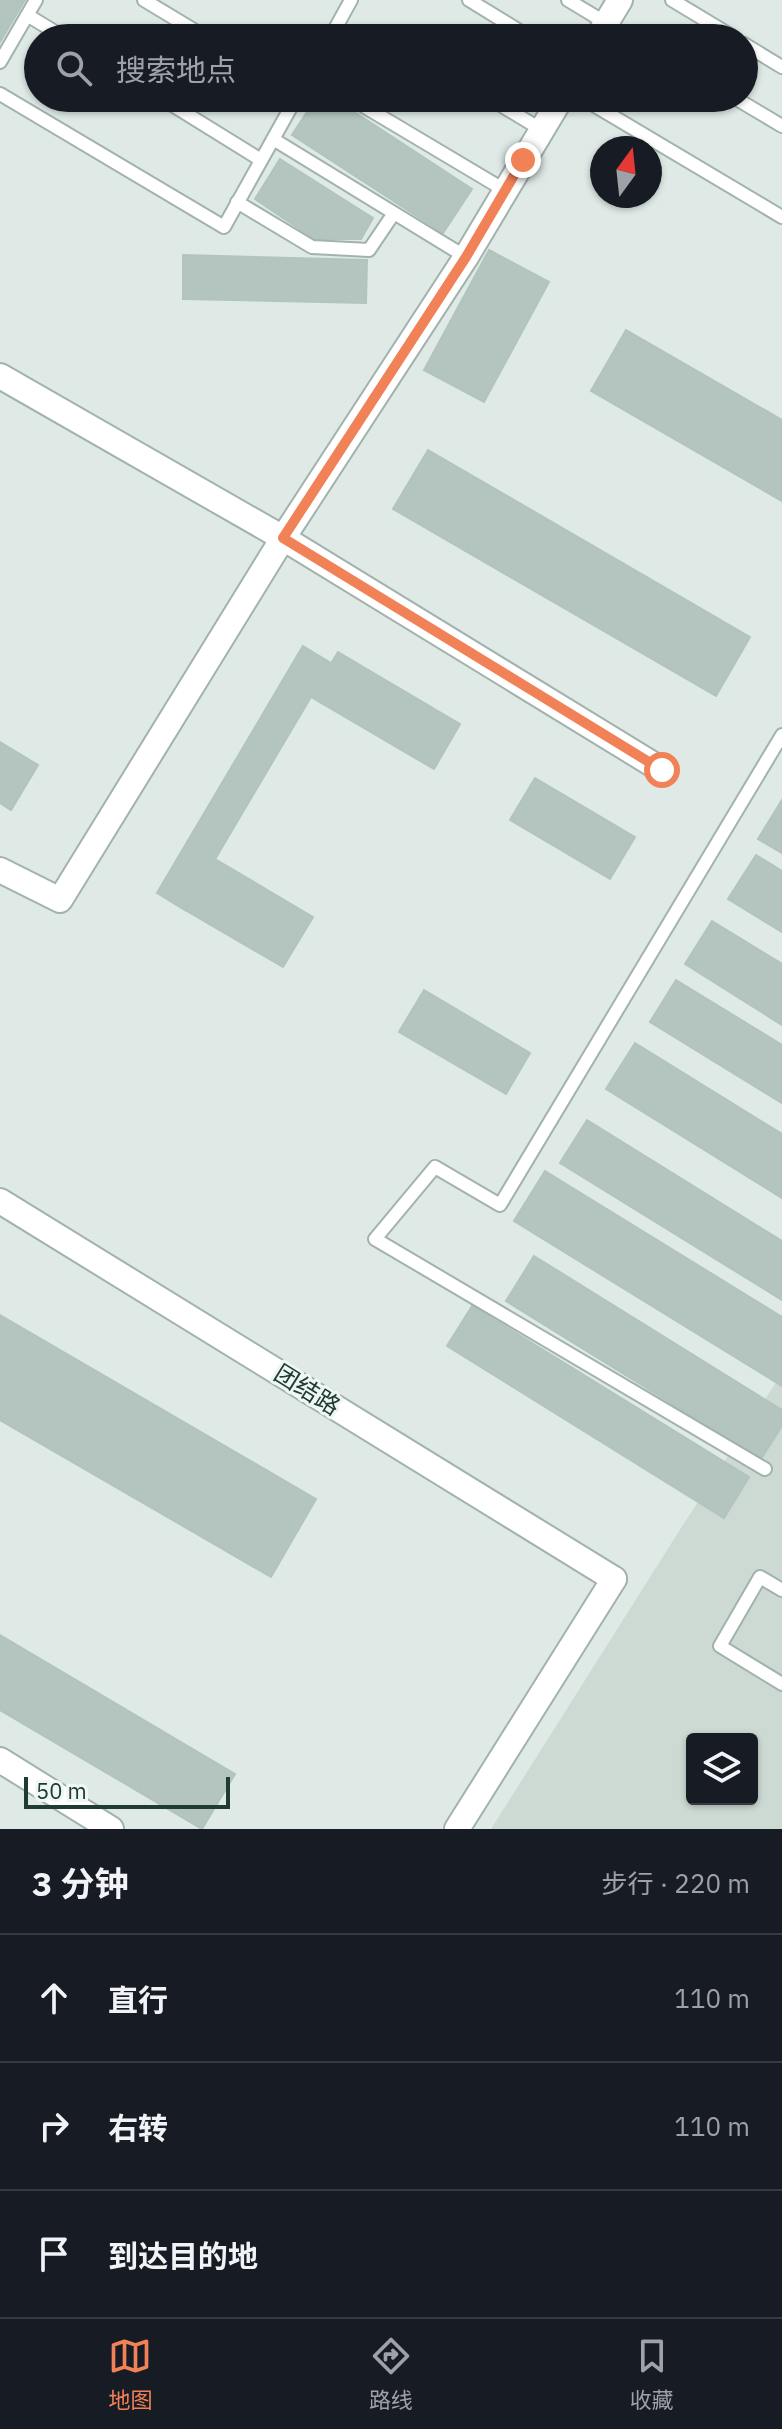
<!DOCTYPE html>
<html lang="zh">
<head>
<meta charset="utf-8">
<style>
	body { margin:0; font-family:"IBM Plex Sans","Noto Sans SC",sans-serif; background:#242831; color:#f1f3f6 }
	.controls { position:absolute; right:24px; bottom:24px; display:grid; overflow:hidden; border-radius:8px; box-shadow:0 2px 6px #0004 }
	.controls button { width:72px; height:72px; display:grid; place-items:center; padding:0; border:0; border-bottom:2px solid #363941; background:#171b24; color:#f1f3f6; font:40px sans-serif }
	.compass { position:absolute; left:590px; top:136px; width:72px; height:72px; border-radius:50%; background:#171b24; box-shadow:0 2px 6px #0004; rotate:15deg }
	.scale { position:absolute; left:24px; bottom:20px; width:206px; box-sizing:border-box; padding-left:8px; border:4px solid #203a34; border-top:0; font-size:22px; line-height:28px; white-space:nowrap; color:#203a34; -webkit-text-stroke:6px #eff7f3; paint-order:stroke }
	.stop { position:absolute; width:24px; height:24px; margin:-18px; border:6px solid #f18156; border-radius:50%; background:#fff }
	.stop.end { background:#f18156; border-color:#fff; box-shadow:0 2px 8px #0008 }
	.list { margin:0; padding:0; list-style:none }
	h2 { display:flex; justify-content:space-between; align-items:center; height:104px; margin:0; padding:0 32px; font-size:34px }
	h2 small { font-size:26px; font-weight:400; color:#9ea1a6 }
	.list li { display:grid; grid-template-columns:52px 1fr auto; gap:24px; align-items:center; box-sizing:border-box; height:128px; padding:0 32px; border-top:2px solid #363941 }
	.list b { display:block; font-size:30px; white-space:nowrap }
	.list em { font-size:26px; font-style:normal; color:#9ea1a6 }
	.icon { flex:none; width:44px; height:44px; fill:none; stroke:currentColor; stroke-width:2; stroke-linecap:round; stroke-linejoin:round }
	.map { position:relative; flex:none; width:782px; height:1829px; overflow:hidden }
	.search { position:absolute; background:#171b24; box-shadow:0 2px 6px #0004; left:24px; right:24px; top:24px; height:88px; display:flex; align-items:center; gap:20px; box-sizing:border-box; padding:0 28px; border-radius:44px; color:#9ea1a6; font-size:30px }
	.sheet { height:488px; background:#171b24 }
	nav { display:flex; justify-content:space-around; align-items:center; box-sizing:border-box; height:112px; border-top:2px solid #363941; background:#171b24; font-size:22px; color:#9ea1a6 }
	nav a { display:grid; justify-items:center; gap:4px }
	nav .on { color:#f18156 }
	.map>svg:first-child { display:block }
</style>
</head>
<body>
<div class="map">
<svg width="782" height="1829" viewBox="0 0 782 1829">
	<rect width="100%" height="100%" fill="#dfeae6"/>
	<path fill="#cddad4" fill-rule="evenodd" d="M782,1373V1829H491L681,1528ZM692,1739H752V1799H692Z"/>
	<path fill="#b4c5bf" stroke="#b1c4bd" stroke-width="2" d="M0,0H25L0,42Z
		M316,98H333L472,189L443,233L292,135Z
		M280,159L373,218L361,239H314L255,199Z
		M489,250L549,282L484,402L424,370Z
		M183,255L367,260L366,303L183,299Z
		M626,330L782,420V501L591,391Z
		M428,450L750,637L716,696L393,509Z
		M303,646L331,663L185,910L157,893Z
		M338,652L460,724L434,769L311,697Z
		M0,742L38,765L11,810L0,803Z
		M535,778L635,837L610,879L510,820Z
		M782,800V853L758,839Z
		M756,855L782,871V932L728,899Z
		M215,859L313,917L283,967L185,910Z
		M712,921L782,964V1025L685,964Z
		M676,980L782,1045V1103L650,1022Z
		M424,990L530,1053L506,1094L399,1032Z
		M635,1043L782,1134V1198L606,1089Z
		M587,1120L782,1241V1300L560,1163Z
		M545,1171L782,1317V1386L514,1221Z
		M534,1256L782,1410V1426L761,1459L506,1301Z
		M472,1306L749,1477L724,1518L447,1346Z
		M0,1315L316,1499L271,1577L0,1420Z
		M0,1635L235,1774L202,1829L0,1710Z"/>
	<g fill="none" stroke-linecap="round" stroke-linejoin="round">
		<g stroke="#a2b2ad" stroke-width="16">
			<path id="service" d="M144,0L207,38
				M469,0L531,38
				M568,0L606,23
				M672,0L735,38
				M27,15L65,38
				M330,38L351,0
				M744,44L782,67
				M0,62L36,0
				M0,94L224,227L296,98
				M161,98L261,160
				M350,98L506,191
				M489,98L542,130
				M582,98L782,217
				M735,98L782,126
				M273,139L466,257
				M237,202L312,247L369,250L394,213
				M765,1469L375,1239L435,1167L500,1205L782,735
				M782,1590L760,1577L720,1646L782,1684"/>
		</g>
		<g stroke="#a2b2ad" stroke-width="28">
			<path id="minor" d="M597,38L620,0
				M0,376L283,538L662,770
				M0,870L60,900L283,538L466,257L561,98
				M0,1760L111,1829
				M457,1829L614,1579"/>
		</g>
		<g stroke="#a2b2ad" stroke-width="28">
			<path id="tertiary" d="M0,1201L614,1579"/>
		</g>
		<use href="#service" stroke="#fff" stroke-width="12"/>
		<use href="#minor" stroke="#fff" stroke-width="24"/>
		<use href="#tertiary" stroke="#fff" stroke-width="24"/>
	</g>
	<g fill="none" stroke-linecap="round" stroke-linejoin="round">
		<path stroke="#f18156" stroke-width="10" d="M523,160L466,257L283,538L662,770"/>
	</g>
	<g text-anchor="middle" stroke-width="6" stroke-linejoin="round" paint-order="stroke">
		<g font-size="24" fill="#203a34" stroke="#eff7f3">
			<text transform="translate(307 1390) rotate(32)" y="8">团结路</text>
		</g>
	</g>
</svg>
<div class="controls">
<button><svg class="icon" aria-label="layers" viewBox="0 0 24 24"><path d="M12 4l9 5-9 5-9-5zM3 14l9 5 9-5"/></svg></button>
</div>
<svg class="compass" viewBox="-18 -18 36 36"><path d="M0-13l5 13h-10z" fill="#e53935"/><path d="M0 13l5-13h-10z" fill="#9ea1a6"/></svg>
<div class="scale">50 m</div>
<div class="stop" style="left:662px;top:770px"></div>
<div class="stop end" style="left:523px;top:160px"></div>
<div class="search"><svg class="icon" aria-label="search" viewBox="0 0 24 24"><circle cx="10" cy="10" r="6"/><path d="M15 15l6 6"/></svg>搜索地点</div>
</div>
<section class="sheet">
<h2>3 分钟<small>步行 · 220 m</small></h2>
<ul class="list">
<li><svg class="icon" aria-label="ahead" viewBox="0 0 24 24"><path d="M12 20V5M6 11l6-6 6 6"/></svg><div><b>直行</b></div><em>110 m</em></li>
<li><svg class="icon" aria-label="right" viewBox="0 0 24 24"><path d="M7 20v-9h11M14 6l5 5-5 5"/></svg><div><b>右转</b></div><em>110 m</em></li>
<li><svg class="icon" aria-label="arrive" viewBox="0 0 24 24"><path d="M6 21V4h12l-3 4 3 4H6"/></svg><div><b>到达目的地</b></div></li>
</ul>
</section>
<nav>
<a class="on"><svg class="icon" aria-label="map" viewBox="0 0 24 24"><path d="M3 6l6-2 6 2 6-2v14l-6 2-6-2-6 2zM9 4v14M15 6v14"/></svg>地图</a>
<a><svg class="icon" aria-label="directions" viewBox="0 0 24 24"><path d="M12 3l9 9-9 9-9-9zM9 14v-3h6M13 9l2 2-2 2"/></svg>路线</a>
<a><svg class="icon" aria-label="saved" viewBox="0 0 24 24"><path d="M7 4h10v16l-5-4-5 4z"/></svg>收藏</a>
</nav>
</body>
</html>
